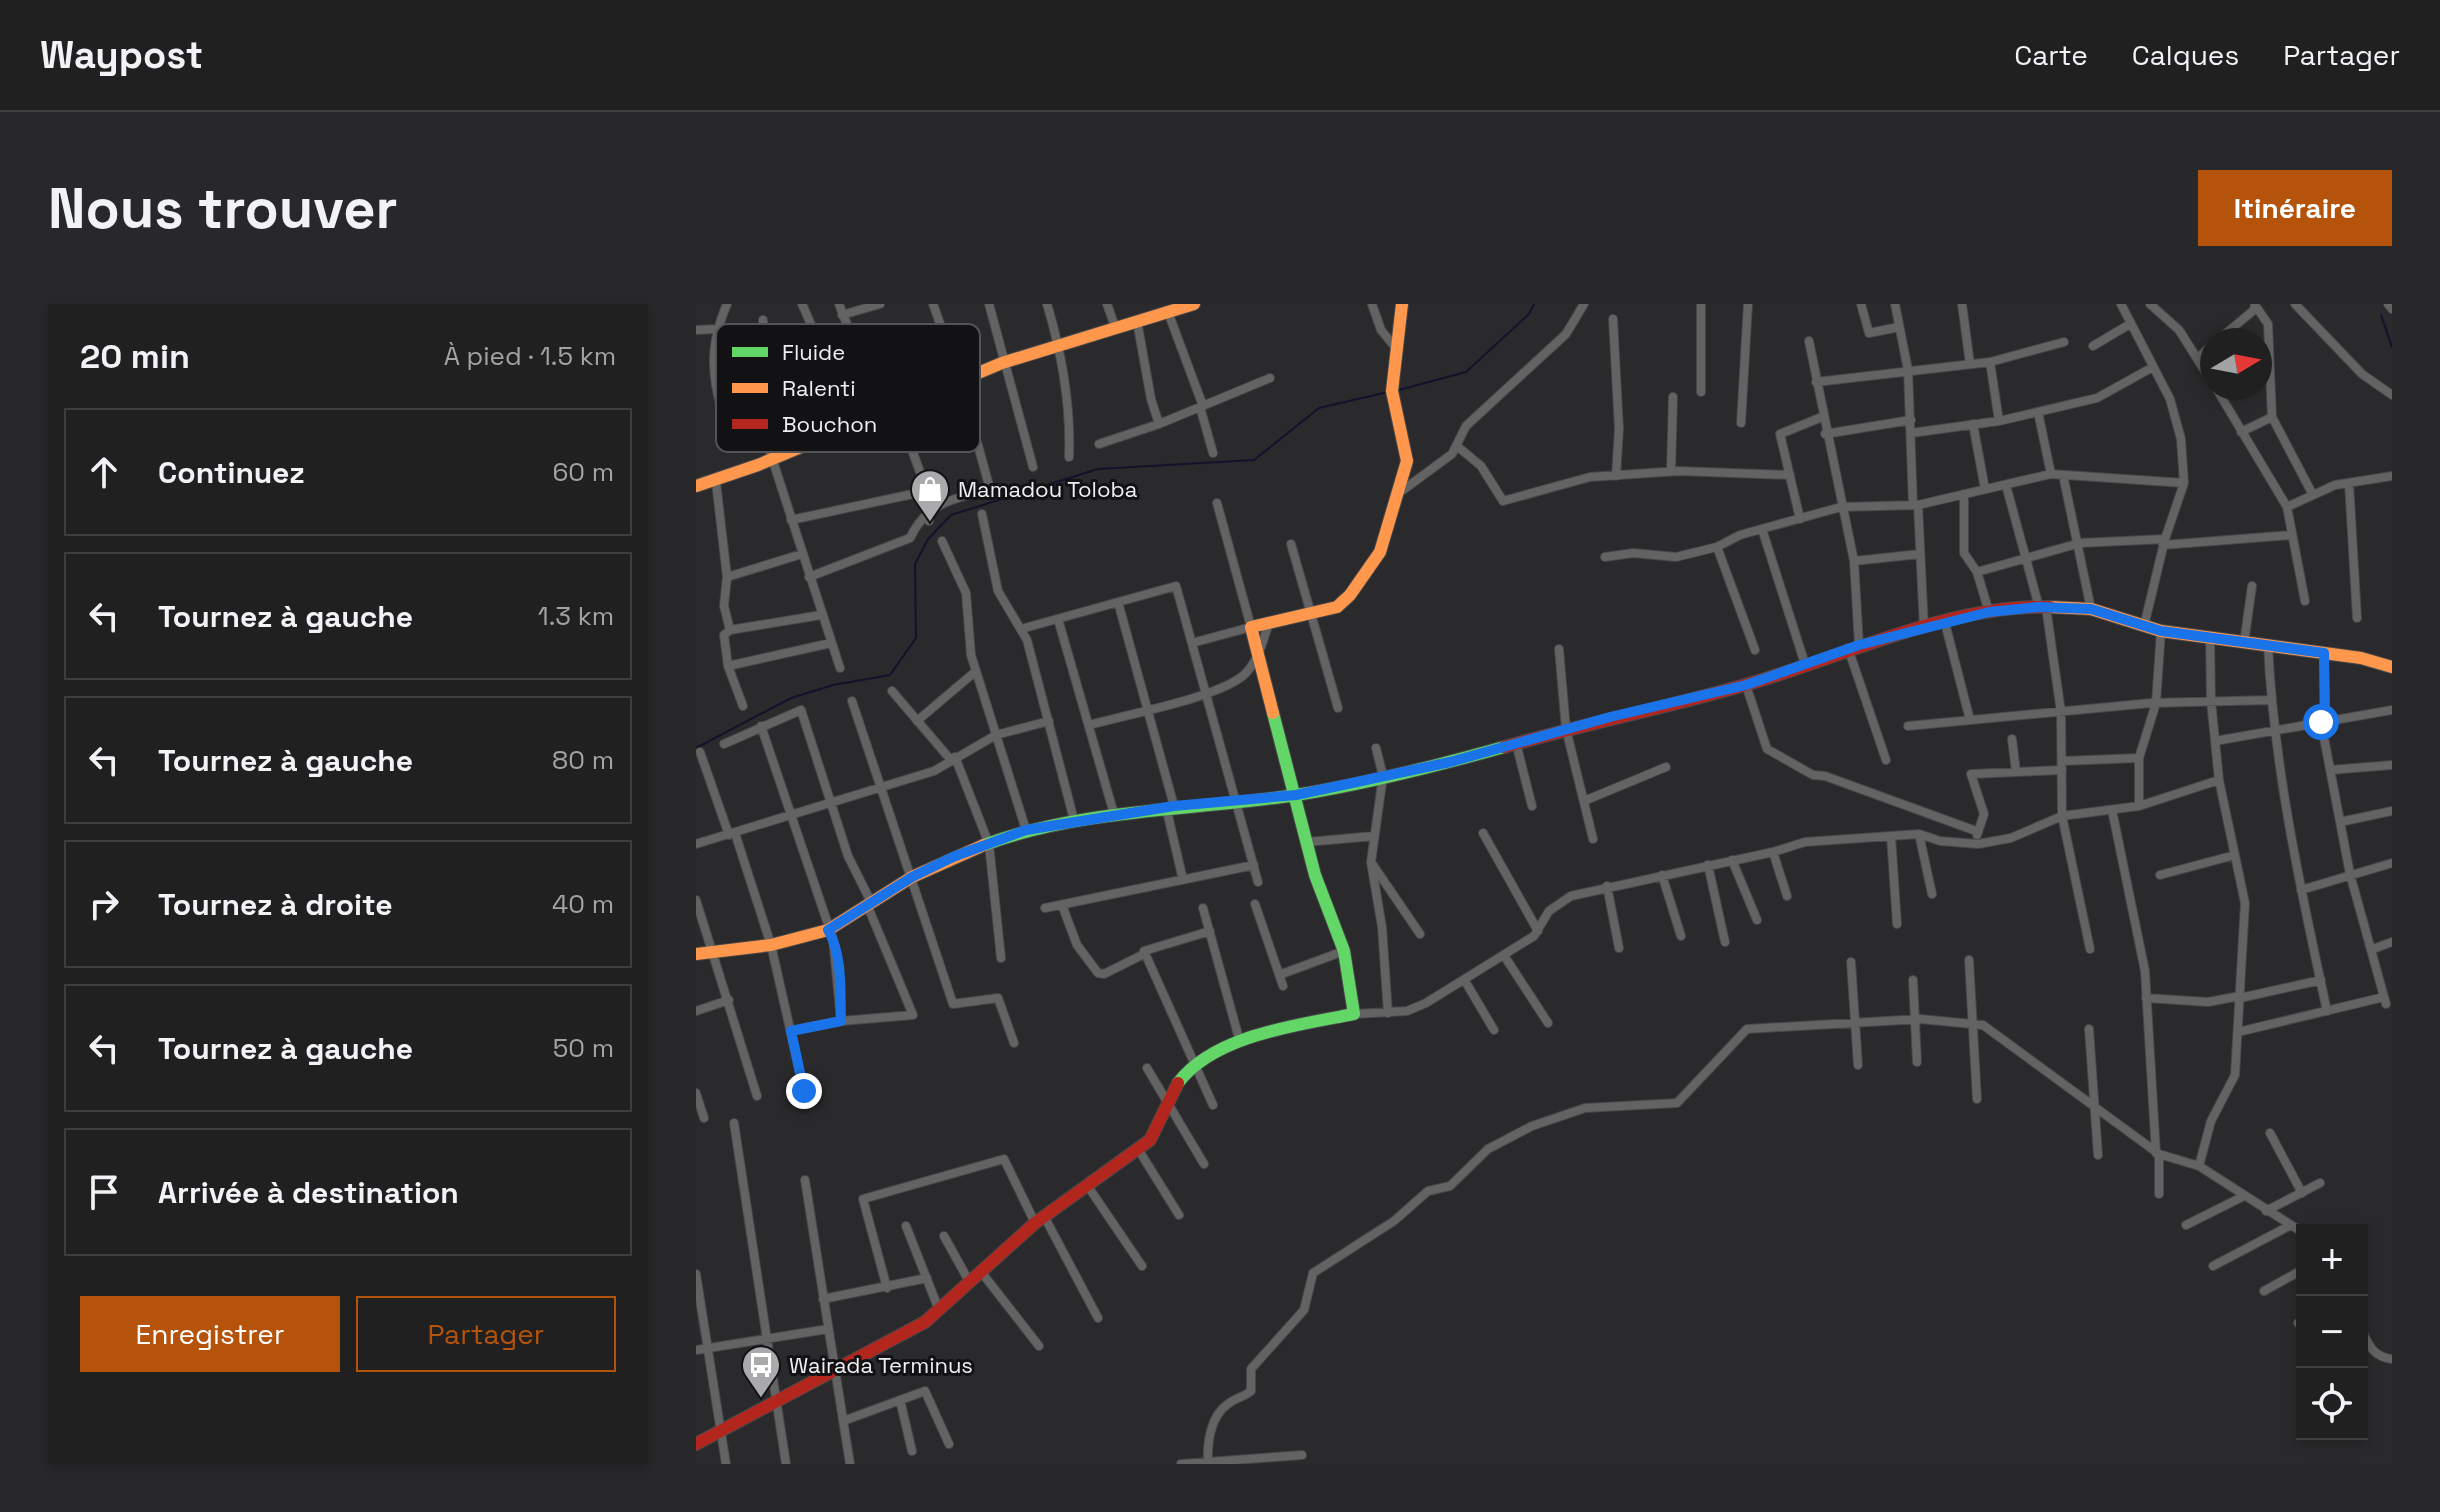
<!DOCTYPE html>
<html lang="fr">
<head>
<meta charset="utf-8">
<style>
	body { margin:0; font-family:"Space Grotesk",sans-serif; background:#28282a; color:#f1f3f6 }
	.controls { position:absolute; right:24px; bottom:24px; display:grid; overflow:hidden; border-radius:0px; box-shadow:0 4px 12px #0003 }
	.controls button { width:72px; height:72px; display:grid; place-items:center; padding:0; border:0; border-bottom:2px solid #3d3e3f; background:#202021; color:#f1f3f6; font:40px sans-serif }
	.compass { position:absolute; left:1504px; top:24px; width:72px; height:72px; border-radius:50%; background:#202021; box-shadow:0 4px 12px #0003; rotate:80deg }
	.stop { position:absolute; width:24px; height:24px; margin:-18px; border:6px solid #1a73e8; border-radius:50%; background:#fff }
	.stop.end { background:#1a73e8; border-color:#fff; box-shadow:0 2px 8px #0008 }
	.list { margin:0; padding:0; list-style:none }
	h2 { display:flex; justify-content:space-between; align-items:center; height:104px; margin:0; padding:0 32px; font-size:34px }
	h2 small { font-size:26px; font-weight:400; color:#a2a3a5 }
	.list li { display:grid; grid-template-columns:52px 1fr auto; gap:24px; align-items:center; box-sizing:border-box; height:128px; margin:0 16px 16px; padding:0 16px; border:2px solid #3d3e3f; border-radius:0px }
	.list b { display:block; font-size:30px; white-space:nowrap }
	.list em { font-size:26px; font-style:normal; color:#a2a3a5 }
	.actions { display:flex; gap:16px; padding:24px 32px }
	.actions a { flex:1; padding:18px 0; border:2px solid #b45309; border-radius:0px; text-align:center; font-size:28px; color:#b45309 }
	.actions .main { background:#b45309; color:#fff }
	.icon { flex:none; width:44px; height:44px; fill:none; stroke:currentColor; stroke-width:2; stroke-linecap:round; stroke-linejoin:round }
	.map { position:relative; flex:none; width:1696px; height:1160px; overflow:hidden; border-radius:0px }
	header { display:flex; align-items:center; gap:48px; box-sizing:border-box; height:112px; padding:0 40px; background:#202021; border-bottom:2px solid #3d3e3f }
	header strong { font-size:38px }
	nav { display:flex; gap:44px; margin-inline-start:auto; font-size:28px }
	.intro { display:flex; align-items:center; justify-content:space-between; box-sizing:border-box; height:192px; padding:0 48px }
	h1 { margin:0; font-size:56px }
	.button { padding:20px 36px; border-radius:0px; background:#b45309; color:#fff; font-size:28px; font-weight:700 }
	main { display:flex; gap:48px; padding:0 48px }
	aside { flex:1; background:#202021; border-radius:0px; box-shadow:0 4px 12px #0003 }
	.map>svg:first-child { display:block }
</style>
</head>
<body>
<header>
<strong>Waypost</strong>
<nav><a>Carte</a><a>Calques</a><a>Partager</a></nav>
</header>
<div class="intro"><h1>Nous trouver</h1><a class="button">Itinéraire</a></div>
<main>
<aside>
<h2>20 min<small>À pied · 1.5 km</small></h2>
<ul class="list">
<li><svg class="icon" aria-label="ahead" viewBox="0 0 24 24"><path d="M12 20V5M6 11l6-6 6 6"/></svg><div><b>Continuez</b></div><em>60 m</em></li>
<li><svg class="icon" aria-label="left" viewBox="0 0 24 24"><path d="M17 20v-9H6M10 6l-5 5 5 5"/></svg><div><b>Tournez à gauche</b></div><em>1.3 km</em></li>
<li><svg class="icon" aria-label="left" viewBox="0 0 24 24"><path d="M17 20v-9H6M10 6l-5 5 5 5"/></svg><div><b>Tournez à gauche</b></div><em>80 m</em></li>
<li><svg class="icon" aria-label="right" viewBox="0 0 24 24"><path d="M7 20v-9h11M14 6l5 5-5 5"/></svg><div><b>Tournez à droite</b></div><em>40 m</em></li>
<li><svg class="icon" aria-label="left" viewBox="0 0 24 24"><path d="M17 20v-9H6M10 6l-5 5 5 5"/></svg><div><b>Tournez à gauche</b></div><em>50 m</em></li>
<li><svg class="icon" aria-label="arrive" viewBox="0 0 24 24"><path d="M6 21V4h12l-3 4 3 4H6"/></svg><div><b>Arrivée à destination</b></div></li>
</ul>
<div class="actions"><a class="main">Enregistrer</a><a>Partager</a></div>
</aside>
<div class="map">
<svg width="1696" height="1160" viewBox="0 0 1696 1160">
	<rect width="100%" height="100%" fill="#2a2a2c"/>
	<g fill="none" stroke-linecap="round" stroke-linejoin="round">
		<path stroke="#14112a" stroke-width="2" d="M1685,11L1696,43
			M703,86L770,68L833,10L838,0
			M0,444L95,394L137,381L194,371L220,334L219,260L232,235L255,211L402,165L558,156L623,104L692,88"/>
		<g stroke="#474749" stroke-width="10">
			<path id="street" d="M31,0C15,37 14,67 26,106L38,115L74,113
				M106,0L156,114
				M143,0L183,103
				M293,0L337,163
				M351,0C366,50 375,101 373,153
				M411,0L417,17
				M676,0L685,26L700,44
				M1165,0L1173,29L1203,23
				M1199,0L1212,66L1217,201
				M1266,0L1274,60
				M1425,0L1474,95L1485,135L1488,179L1469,235L1448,322
				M1454,0L1483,26L1516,78
				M1599,0L1666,70L1696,91
				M1692,0L1696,5
				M1559,1L1572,20L1576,113L1617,191
				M472,8L507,102
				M146,11L184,0
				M917,15L923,125L920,172
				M67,16L74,113L83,152
				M441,17L455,95L463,120
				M0,26L20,25
				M1522,36L1558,6L1559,0
				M1113,37L1158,257L1163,341
				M1397,42L1434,20
				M1502,54L1516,41
				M1294,58L1303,117
				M1120,78L1294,58L1368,38
				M1520,84L1591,203L1609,297
				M1005,88V0
				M198,97L231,187L233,217
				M504,103L517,149
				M1342,108L1355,170
				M1045,119L1052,0
				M1277,120L1289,185
				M1545,128L1576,113
				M1215,129L1303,117L1401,94L1457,63
				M1129,130L1215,116
				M403,140L463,120L574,74
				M761,142L785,162L807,197L894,173L983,167L1094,171
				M74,148L144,364
				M975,167L977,93
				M1367,171L1395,305
				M20,178L31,273L28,302L34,326
				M1653,179L1661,314
				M1310,181L1343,303
				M703,189L756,150L770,122L870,30L888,0
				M1268,190V249L1281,268L1293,308
				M1222,201L1228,324
				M1591,203L1639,181L1696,172
				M286,210L302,287L331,336L378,516
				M1104,215L1084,130L1126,113
				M95,216L231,187
				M1066,225L1109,360
				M246,237L270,289L275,351L330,526
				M595,240L642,404
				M1467,241L1596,231
				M1021,243L1059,346
				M909,253L937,249L980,253L1021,243L1044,231L1145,203L1222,201L1355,170L1488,179
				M1158,257L1224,250
				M1281,268L1384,239L1469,235
				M31,273L106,250
				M113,273L214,234C231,198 258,195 294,185L264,76L237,0
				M422,298L478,502
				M1350,303L1365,408L1366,512L1394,645
				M362,315L418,510
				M1249,319L1274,416
				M325,325L480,282L562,578
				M496,339L555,323L521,199
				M1548,339L1556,282
				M1572,342C1578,465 1605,587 1631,707
				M1152,344L1190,456
				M863,345L870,425L897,535
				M1628,349L1629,418
				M32,362L135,339
				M1050,381L1071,445L1117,471L1129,472L1280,527
				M196,387L254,455
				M156,397L257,700L302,694L318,739
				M47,402L32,362L28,331L34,326L125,311
				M221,417L280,367
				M1625,418L1654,570L1690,700
				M393,421C428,411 527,393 550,369C563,355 567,336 573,319
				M65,422L137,635L145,717
				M1212,422L1455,399L1575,396
				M1316,435L1320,468
				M1519,437L1696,406
				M820,439L836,502
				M28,440L105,406L152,552L176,600
				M680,444L687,472L675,558L686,623L692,709
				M4,448L33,531
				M259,453L293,540L305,654
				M1366,457L1443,454
				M1634,466L1696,461
				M888,497L970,463
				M1443,502V454L1460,399L1465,327
				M470,503L487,576
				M1416,506L1449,667L1460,849
				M1644,518L1696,507
				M39,529L75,641L108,787
				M787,529L842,627
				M1223,530L1236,590
				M1281,531L1288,510L1275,470L1366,466
				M1195,532L1201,620
				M611,538L678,532
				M0,540L238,467L300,431L353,417
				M1077,548L1091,592
				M1036,556L1061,616
				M677,561L724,630
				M1012,561L1029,638
				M966,571L985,632
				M1464,571L1539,551
				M911,582L923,644
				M1605,586L1696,559
				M0,596L61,792
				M559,600L587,682
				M366,601L381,641L402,669L408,670L448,650
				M349,604L558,561
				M507,604L544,738
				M514,627L448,647L517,801
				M1677,645L1696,638
				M809,653L852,719
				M1273,656L1281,795
				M1155,658L1162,761
				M583,671L648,647
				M1217,676L1221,758
				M769,677L798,726
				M1450,694L1512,698L1544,692
				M1544,694L1625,676
				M0,707L33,696
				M658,710L711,707L730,699L838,632L853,607L875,592L1077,548L1109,538L1223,530L1244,537L1282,540L1315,534L1366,512L1443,502L1523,476
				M1393,725L1402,851
				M95,727L145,717L217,711L172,603
				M1542,728L1688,693
				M451,764L508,860
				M0,789L8,814
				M38,819L90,1160
				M1574,829L1606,889
				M442,845L483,911
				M1463,850V890
				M1503,862L1515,817L1539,771L1549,599L1523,476L1515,397L1514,334
				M109,876L154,1160
				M391,881L446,962
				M1570,907L1624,879
				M348,912L402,1014
				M1490,921L1546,893
				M210,922L243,1006
				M248,932L274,979
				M1517,962L1595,921
				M286,969L343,1042
				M0,970L30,1160
				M191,984L167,895L308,855L339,919
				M1568,987L1606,966
				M127,995L231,974
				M1602,1019L1606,1018
				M1666,1027C1673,1042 1678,1053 1696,1055
				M0,1046L132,1025
				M204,1096L216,1147
				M147,1117L229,1087L253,1140
				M485,1160L606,1151
				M512,1160C511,1140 514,1112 532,1100C539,1094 548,1093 555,1087V1065L608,1006L617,969L698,917L732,887L754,882L792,845L836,822L889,804L981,799L1051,725L1224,715L1287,721L1463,850L1503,862L1606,928"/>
		</g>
		<g stroke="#474749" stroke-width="14">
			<path id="fast" d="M288,541C388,504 496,507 600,491C670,480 740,462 808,443
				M482,779C518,731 602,721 658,710L648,647L619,571L577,409"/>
		</g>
		<g stroke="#474749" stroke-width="14">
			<path id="slow" d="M0,182L62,161L306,59L498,0
				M1354,303L1395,305L1465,327L1665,354L1696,363
				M577,409L555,323L641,303L654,291L684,248L711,157L696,87L706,0
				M0,650L75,641L132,626L216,573L288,541"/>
		</g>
		<g stroke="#474749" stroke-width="14">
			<path id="jam" d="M808,443C888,420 969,404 1049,381C1145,354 1253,300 1354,303
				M0,1140L229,1018L339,919L454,836L482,779"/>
		</g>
		<use href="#street" stroke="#636364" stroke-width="8"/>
		<use href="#fast" stroke="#63d668" stroke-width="12"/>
		<use href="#slow" stroke="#ff974d" stroke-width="12"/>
		<use href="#jam" stroke="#b3261e" stroke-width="12"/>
	</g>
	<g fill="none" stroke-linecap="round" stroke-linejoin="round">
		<path stroke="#1a73e8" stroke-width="10" d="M108,787L95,727L145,717C144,689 147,651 132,626L216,573L257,553L330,526L478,502L600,491L754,458L914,413L1050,381L1163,341L1293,308L1343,303L1395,305L1465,327L1628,349L1629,418H1625"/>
	</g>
	<defs>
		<g id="shop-pin" transform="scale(2)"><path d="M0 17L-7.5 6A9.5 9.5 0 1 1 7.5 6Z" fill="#aaaaad" stroke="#121214"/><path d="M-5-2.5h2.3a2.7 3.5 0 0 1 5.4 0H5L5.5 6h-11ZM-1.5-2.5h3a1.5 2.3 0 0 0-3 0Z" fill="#fff"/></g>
		<g id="bus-pin" transform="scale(2)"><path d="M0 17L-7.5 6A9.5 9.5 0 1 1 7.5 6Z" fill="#aaaaad" stroke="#121214"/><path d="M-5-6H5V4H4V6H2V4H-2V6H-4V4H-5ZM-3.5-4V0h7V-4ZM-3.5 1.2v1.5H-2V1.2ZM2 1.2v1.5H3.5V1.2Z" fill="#fff"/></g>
	</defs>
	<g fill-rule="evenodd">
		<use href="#shop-pin" x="234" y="185"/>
		<use href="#bus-pin" x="65" y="1061"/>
	</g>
	<g text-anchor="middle" stroke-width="6" stroke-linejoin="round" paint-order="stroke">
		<g font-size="22" fill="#efeff2" stroke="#121214" text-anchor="start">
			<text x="262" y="193">Mamadou Toloba</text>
			<text x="93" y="1069">Wairada Terminus</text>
		</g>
	</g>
	<rect x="20" y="20" width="264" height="128" rx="12" fill="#121214" stroke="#545457" stroke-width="2"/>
	<rect x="36" y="43" width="36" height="10" fill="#63d668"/>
	<rect x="36" y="79" width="36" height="10" fill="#ff974d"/>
	<rect x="36" y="115" width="36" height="10" fill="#b3261e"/>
	<g font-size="22" fill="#efeff2">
		<text x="86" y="56">Fluide</text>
		<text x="86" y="92">Ralenti</text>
		<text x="86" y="128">Bouchon</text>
	</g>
</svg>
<div class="controls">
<button>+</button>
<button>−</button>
<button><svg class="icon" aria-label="locate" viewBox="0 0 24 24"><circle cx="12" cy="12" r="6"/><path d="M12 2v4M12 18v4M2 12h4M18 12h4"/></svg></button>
</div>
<svg class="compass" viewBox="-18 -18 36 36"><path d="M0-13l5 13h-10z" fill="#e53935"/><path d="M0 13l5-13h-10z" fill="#a2a3a5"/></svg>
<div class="stop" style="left:1625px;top:418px"></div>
<div class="stop end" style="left:108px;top:787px"></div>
</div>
</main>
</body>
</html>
